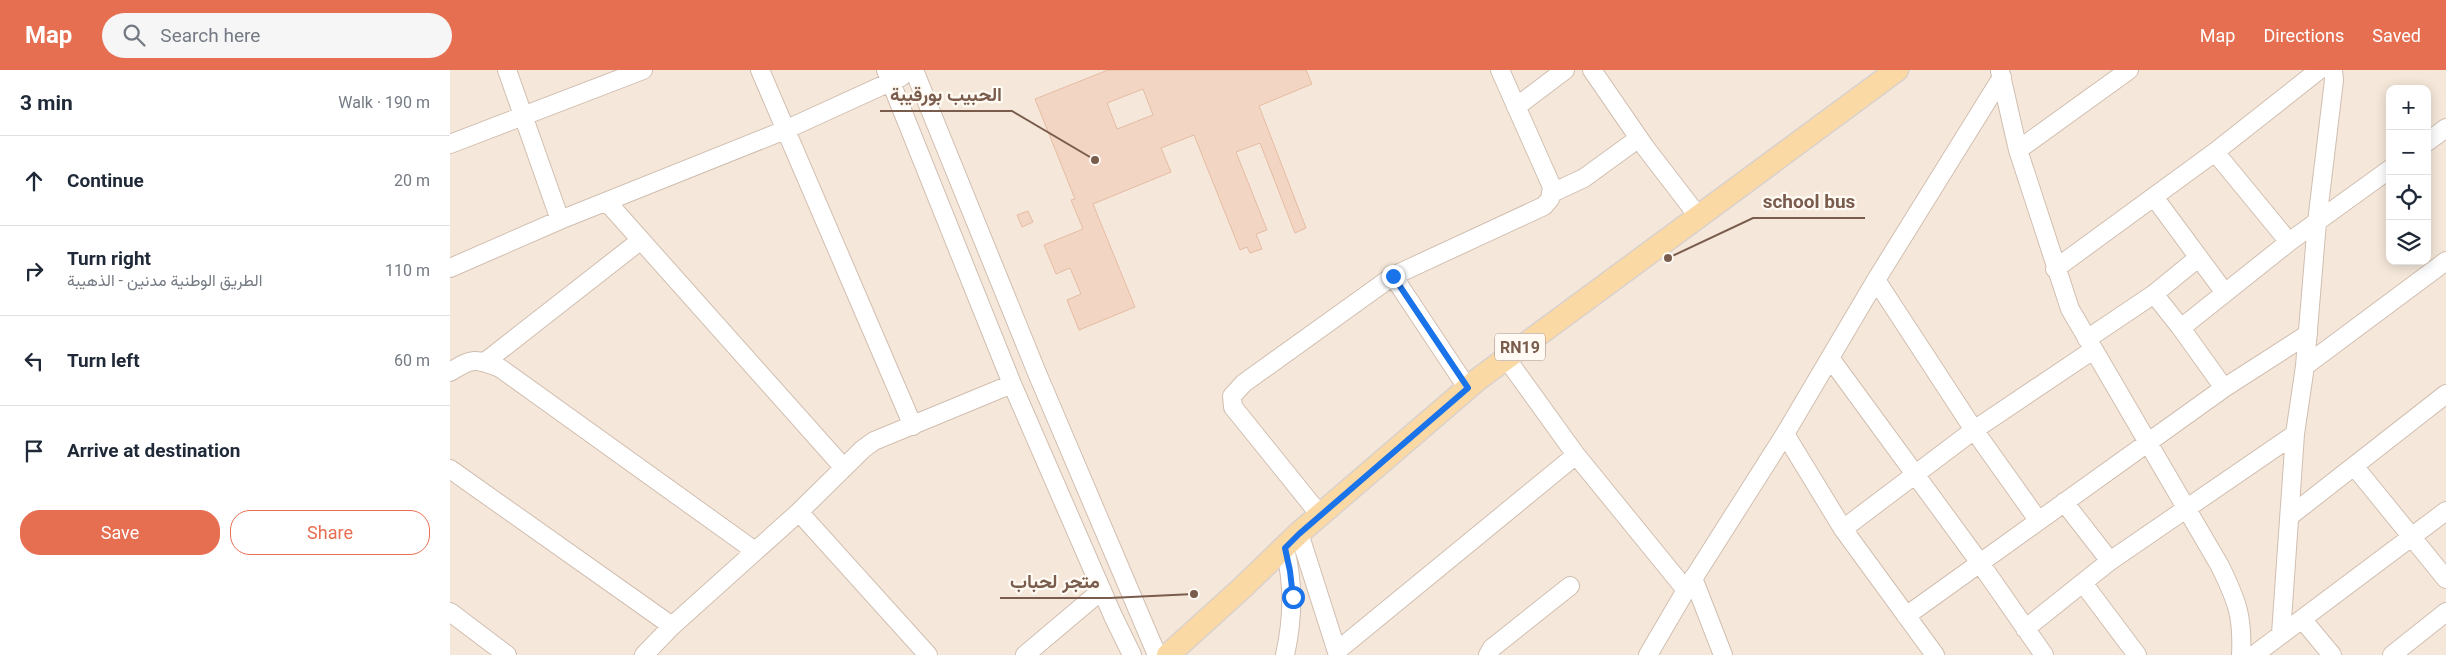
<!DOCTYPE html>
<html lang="en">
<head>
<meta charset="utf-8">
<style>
	body { margin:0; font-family:Roboto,Vazirmatn,sans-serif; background:#f6f6f7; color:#1f2937 }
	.controls { position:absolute; right:15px; top:15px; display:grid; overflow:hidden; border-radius:10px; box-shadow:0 2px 12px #0003 }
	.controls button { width:45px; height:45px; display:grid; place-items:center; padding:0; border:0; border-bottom:1px solid #e0e1e3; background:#fff; color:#1f2937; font:25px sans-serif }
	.stop { position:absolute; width:15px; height:15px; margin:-11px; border:4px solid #1a73e8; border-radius:50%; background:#fff }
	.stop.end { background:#1a73e8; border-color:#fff; box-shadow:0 1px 5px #0008 }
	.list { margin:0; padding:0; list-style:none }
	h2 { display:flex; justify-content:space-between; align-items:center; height:65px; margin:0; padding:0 20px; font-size:21px }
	h2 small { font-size:16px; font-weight:400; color:#747a83 }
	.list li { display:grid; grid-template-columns:32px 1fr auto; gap:15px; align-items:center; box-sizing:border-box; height:90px; padding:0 20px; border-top:1px solid #e0e1e3 }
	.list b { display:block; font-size:19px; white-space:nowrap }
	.list p { margin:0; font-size:16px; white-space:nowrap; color:#747a83 }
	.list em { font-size:16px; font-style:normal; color:#747a83 }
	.actions { display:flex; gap:10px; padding:15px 20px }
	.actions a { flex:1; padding:11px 0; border:1px solid #e76f51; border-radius:20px; text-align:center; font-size:18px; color:#e76f51 }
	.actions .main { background:#e76f51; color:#fff }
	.icon { flex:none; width:28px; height:28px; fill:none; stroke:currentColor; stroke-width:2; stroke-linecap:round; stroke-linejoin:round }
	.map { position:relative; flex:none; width:1996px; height:585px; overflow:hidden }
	header { display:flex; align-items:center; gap:30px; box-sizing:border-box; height:70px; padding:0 25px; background:#e76f51; color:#fff }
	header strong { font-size:24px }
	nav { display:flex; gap:28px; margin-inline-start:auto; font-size:18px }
	.search { width:350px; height:45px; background:#f6f6f7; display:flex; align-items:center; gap:12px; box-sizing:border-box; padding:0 18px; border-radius:28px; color:#747a83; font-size:19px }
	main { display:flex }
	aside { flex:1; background:#fff }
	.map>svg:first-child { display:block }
</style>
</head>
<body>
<header>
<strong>Map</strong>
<div class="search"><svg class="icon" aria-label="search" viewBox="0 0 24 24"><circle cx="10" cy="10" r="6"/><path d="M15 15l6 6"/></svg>Search here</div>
<nav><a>Map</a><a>Directions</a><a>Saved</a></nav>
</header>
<main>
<aside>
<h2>3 min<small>Walk · 190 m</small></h2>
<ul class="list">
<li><svg class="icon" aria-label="ahead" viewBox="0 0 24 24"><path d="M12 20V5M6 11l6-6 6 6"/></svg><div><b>Continue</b></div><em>20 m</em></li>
<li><svg class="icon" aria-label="right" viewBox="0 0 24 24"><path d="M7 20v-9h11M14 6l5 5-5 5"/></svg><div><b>Turn right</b><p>الطريق الوطنية مدنين - الذهيبة</p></div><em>110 m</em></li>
<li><svg class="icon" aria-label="left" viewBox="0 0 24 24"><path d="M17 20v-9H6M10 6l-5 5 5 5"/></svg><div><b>Turn left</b></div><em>60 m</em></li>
<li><svg class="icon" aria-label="arrive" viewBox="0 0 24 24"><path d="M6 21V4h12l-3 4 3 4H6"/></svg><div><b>Arrive at destination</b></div></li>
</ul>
<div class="actions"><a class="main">Save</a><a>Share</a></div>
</aside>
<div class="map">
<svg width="1996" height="585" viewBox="0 0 1996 585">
	<rect width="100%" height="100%" fill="#fdf6ec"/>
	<path fill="#f5e8da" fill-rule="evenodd" d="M0,0H1996V585H0ZM1940,19H1977V191H1940Z"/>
	<path fill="#f3d5c3" stroke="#e6bba3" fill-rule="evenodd" d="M658,0H856L862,14L809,36L856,158L845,163L810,73L786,82L817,160L806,164L812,179L800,183L797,177L790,180L744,65L711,78L721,102L643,134L685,237L629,260L617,230L631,224L620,198L606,204L594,175L633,159L621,130L625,129L585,29ZM693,19L703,45L667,59L657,33Z
		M578,141L583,152L572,157L567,145Z"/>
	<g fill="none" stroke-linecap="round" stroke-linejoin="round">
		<g stroke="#d1beb0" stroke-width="20">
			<path id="minor" d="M57,0L110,150
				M310,0L463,356
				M436,0L562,314L663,546L682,585
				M464,0L587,303L707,585
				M1142,0L1195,77L1248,146
				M1550,1L1568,80L1620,239L1770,496C1787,531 1793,546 1791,585
				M1066,37L1115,0
				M1977,72L1996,58
				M0,74L193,0
				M1568,80L1679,0
				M1765,82L1839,172
				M1102,123L1134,108L1189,68
				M1704,127L1775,223
				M157,132L394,398
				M0,198L110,150L335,60L451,7
				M1605,199L1765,82L1869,0
				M943,206L1018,319
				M1426,210L1524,360L1588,450
				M1704,224L1731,258L1839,172L1940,99
				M1731,258L1774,318
				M1637,269L1704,224L1748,188
				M1056,288L1126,385L1236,520
				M1380,288L1530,493L1594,585
				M35,292L191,170
				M1855,296L1996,191
				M0,302C22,288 25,288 50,298L305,481
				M1335,364L1393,459L1485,585
				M1904,396L1996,509
				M0,399L222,556
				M1614,432L1660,491
				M349,442L478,585
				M870,445L783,337L782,326L794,313L943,206L1094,136L1100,129L1102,117L1050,0
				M1840,446L1996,324
				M1393,459L1524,360L1643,280
				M849,463L888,585
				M835,479C844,514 843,549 835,585
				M1243,508L1273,585
				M1633,513L1687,585
				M0,542L57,585
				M1456,546L1774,318L1858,264
				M1852,549L1882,585
				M1575,559L1660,491L1845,364
				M1831,564L1845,364L1855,296L1867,152L1884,10L1883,0
				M887,581L1126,385
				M194,585L222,556L349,442L413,379L424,371L562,314
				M575,585L652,520
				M1038,585L1042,578L1120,516
				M1198,585L1236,520L1335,364L1426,210L1552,7
				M1804,585L1996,441
				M1942,585L1996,542"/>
		</g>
		<g stroke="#dad1cd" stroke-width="25">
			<path id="major" d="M718,585L792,518L849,463L1027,310L1447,0"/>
		</g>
		<use href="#minor" stroke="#fff" stroke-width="18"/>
		<use href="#major" stroke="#fbd9a5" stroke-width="22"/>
	</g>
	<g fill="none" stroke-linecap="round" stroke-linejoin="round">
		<path stroke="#1a73e8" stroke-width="6" d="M843,527L840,501L835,478L849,464L1018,318L943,206"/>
	</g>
	<g text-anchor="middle" stroke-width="4.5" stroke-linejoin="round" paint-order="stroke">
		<rect fill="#fffaf3" stroke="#a28b7f" stroke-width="1" x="1045" y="263.5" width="50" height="27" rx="4"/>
		<g font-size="16" font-weight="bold" fill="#7a5c4d">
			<text x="1070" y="283">RN19</text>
		</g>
	</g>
	<path fill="none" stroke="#7a5c4d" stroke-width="2" d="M645 90L562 41H430M1218 188L1303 148H1415M744 524L660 528H550"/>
	<g fill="#7a5c4d" stroke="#fffaf3" stroke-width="2">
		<circle cx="645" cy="90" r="5"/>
		<circle cx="1218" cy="188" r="5"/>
		<circle cx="744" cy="524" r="5"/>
	</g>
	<g font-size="19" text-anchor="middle" font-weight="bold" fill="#7a5c4d" stroke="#fffaf3" stroke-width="4.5" stroke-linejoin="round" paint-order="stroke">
		<text x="496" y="31">الحبيب بورقيبة</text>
		<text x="1359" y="138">school bus</text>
		<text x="605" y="518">متجر لحباب</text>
	</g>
</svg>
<div class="controls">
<button>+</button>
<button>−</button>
<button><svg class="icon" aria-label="locate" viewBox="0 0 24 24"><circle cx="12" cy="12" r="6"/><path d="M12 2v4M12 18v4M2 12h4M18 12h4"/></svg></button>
<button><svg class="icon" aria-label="layers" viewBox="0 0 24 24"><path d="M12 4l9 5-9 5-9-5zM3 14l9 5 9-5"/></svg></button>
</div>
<div class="stop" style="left:843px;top:527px"></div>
<div class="stop end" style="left:943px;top:206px"></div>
</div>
</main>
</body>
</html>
